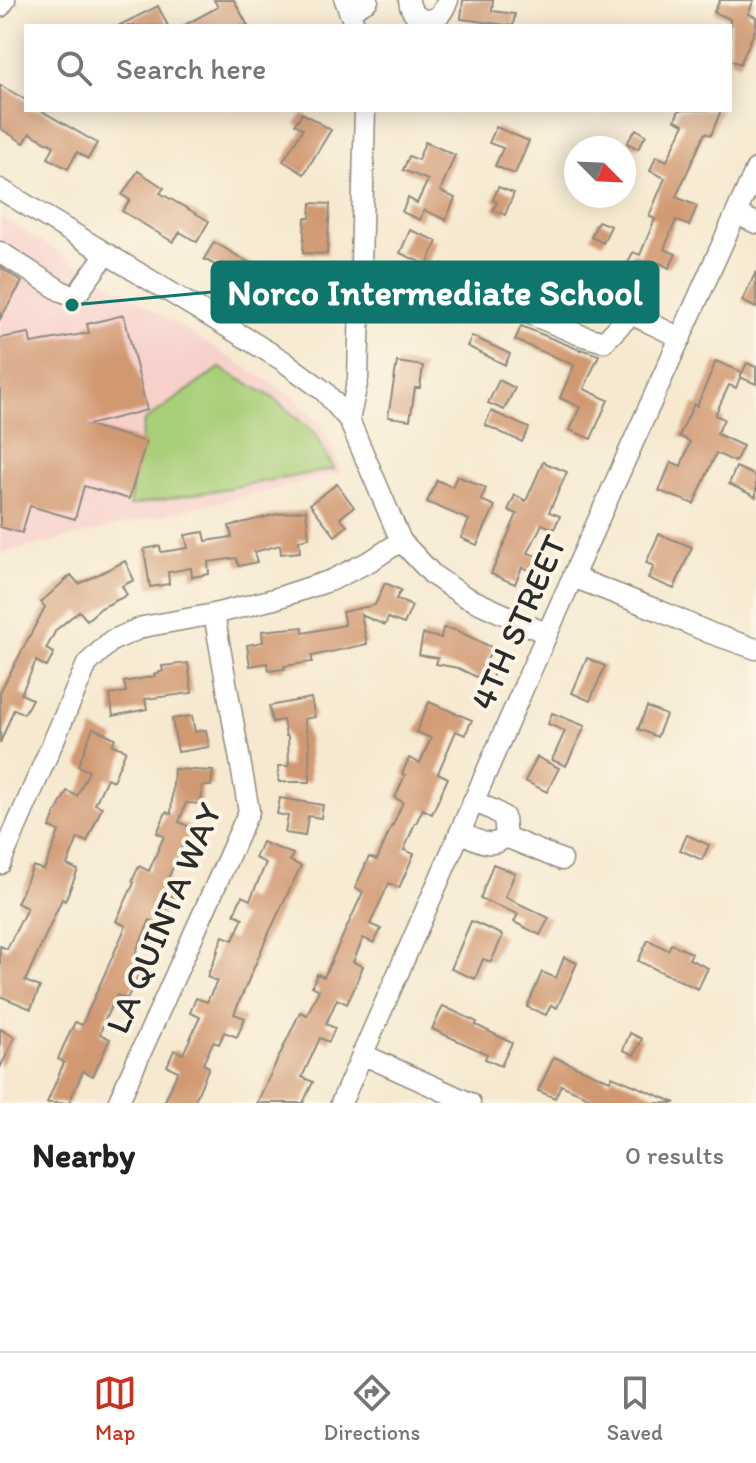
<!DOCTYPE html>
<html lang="en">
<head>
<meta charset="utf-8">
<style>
	body { margin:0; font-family:Itim,sans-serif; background:#f6f6f6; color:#222 }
	.compass { position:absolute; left:564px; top:136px; width:72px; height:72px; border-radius:50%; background:#fff; box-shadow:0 4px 20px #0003; rotate:114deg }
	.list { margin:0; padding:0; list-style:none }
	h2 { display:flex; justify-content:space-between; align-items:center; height:104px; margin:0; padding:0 32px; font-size:34px }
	h2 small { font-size:26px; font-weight:400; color:#767676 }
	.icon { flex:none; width:44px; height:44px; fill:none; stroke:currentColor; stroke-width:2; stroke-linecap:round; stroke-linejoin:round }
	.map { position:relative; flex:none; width:756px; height:1103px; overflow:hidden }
	.search { position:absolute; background:#fff; box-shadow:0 4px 20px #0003; left:24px; right:24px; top:24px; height:88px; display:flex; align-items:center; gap:20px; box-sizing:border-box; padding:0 28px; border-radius:0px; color:#767676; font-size:30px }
	.sheet { height:248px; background:#fff }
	nav { display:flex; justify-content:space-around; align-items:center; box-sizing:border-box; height:112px; border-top:2px solid #e0e0e0; background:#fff; font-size:22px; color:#767676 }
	nav a { display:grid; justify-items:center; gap:4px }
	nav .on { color:#c8321e }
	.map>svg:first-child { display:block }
</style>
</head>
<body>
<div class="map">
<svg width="756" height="1103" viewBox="0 0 756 1103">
	<rect width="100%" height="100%" fill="#fcf5e5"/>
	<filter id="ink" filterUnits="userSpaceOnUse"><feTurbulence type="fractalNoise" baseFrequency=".0125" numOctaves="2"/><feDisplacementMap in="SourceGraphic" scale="16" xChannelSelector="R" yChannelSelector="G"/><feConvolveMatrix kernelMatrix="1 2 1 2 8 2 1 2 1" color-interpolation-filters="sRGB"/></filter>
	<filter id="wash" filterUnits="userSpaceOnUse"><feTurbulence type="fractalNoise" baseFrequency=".006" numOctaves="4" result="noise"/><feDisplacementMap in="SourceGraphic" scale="32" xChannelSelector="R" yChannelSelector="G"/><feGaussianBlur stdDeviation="1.8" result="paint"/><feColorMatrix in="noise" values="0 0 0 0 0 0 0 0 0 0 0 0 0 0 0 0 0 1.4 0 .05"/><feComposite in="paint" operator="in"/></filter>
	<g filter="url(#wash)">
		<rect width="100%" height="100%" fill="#f6e9d0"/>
		<path fill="#f7d0cc" d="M0,216L289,394L308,412L322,429L332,447L341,473L0,554Z"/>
		<path fill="#a9cf79" stroke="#6a7d52" stroke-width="2" d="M220,368L272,397L315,434L334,469L129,506L144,421Z"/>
		<g id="blocks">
			<path fill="#d19972" d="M214,0H234L248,26H183L218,7Z
				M463,0H493L492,11L515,14L513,26L461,19Z
				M720,0H754L748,14L756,17V28L740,64L730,60V19L714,12Z
				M158,6L168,26H118Z
				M0,85L26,100V110H40L97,143L88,159L77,152L68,169L48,158L54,146L30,133L24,143L0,128Z
				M679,110H721L711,135L705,133L676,197L697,206L689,226L676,220L664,249L676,254L669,268L660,263L653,277L650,275L644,287L628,280L633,270L626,267L633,252L640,255L655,219L649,216L665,178L650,171L656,156L667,161L684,124L675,120Z
				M302,113L331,130L304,174L283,161L303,129L295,124Z
				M496,127L529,141L515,174L495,166L503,148L489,143Z
				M636,129L646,135L638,149L627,143Z
				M425,142L455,155L440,191L455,198L446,220L424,210L420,220L402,212L408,198L417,203L428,180L403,170L409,156L418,160Z
				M138,171L164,188L160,193L209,221L197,242L180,232L173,242L122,211L130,200L122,195Z
				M498,187L514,193L505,215L493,210L497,202L493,200Z
				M311,203L330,204L327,254L303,253L305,218H310Z
				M598,221L611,226L603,243L591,237Z
				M410,230L437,241L427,265L400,253Z
				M214,242L258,268L246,288L215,271L217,266L204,259Z
				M0,267L22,282L0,319Z
				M756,272V308L742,301Z
				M124,315L147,410L88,425L146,442L129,499L84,486L75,519L30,506L22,533L0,527V338L29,333L31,343L89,333L87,324Z
				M521,326L580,350V349L599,355L584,389L608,400L591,439L570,430L580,407L560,398L574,365L515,340Z
				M472,336L510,354L505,365L467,346Z
				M716,361L742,372L736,388L729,385L715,415L724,419L717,434L743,446L735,462L716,453L694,504L659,491L671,462L681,466L690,442L679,436L694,404L697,406Z
				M397,362L423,366L420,388H415L410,420L388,417Z
				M747,363L756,367V384L740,377Z
				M499,380L515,388L504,410L488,403Z
				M491,411L529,428L522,442L485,425Z
				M543,462L567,472L549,512L560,516L554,529L542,524L528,553L542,558L536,573L522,567L515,584L491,574L517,514L508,510L515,495L526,501Z
				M736,467L756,476V497L729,484Z
				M457,476L486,488L481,500L495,506L477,545L461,538L469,520L427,502L437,480L452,487Z
				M337,484L354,507L340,518L347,526L335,536L310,504Z
				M306,510L309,538L299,540L300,552L281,554L280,545L254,552L257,562L239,566L236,558L208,562L209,574L192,577L191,568L168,572L169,584L150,587L144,549L160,546L161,552L188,548L185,535L204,532L206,541L232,537L229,526L278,514Z
				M659,534L692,547L674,589L648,578L654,566L646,563Z
				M125,561L134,580L122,586L127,595L101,608L87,620L79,611L56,630L46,649L54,653L47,667L36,661L21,694L32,699L24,714L14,709L0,743V692L45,607L41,602L71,575L79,584Z
				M385,583L401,590L396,599L412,606L404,624L388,618L385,625L361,615L367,644L312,656V662L284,666L285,669L269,671L267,663L250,666L247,645L263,642L262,631L303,627V633L345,625L342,612L375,605Z
				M443,628L456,630L493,648L486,662L497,667L489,683L458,668L436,664L438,658L419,655L423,634L441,638Z
				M587,658L605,666L590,701L572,693Z
				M188,663L192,693L145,699L147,709L113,716L110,695L126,692L124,682L155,676L154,674L163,671L162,666Z
				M311,698L315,717L304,719L309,743L310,782H279L278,766H289L288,736H286L283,720L272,722L269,706Z
				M429,702L472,720L465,735L456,731L438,773L448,778L432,814L423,809L416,823H415L404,850L414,854L399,888L389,883L377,909L370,924L381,929L374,943L363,938L353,962L363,966L353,991L347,1004L337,999L326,1024L335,1028L329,1042L320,1038L302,1077L313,1082L303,1103H257L300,1012L307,1015L319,990L312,986L317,974L324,977L363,892L355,888L369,857L377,860L392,825H393L403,802L395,798L405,775L402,774L409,758L420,763L431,738L416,732Z
				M647,707L666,715L657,737L638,729Z
				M552,713L585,726L566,766L552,760L565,731L548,724Z
				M192,716L195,732L206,730L209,747L178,752L172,719Z
				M93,728L115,738L112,745L126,750L113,781L107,778L95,804L102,807L87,842L78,838L67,865L78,870L65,901L62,899L25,981L40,987L31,1009L0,996V946L7,949L27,908L17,903L33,866L44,870L53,848L59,831L50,827L56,812L67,791L77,796L89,771L78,766Z
				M537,757L559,768L547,792L525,781Z
				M174,769L213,771L211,786H202L201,804L186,803L179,822L200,832L194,846L184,842L167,881L177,886L159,924L150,920L133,958L144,963L127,999L117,995L105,1019L100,1034L110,1039L93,1076L83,1071L69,1103H47L64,1062L58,1059L63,1047L75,1022L82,1025L126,926L116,921L134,883L132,881L139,866L149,871L164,836L157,833L166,812L171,814Z
				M280,798L323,805L321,818L308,816L305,836L285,833L288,816L277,814Z
				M687,835L709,845L702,860L680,850Z
				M262,842L293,854L290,861L301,866L267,937L234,1014L245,1018L237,1037L224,1032L219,1044L213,1042L203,1064L209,1067L194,1103H164L178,1071L167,1066L174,1050L183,1054L200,1017L190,1013L196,998L207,1002L217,981L207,977L218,951H217L223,936L233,940L243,918L234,914L242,896L250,900L266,863L255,858Z
				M493,864L515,873L505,897L549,918L540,935L514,922L518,914L480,899Z
				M471,921L503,935L491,962L483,959L475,979L451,969Z
				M648,940L668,950L671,944L692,953L689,959L708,968L698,989L638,961Z
				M564,957L577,963L557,1008L551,1005L546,1015L527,1007L542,972L556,978Z
				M443,1006L477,1022L476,1025L512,1043L501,1066L485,1059L487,1054L432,1029Z
				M0,1029L15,1037L0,1068Z
				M630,1033L642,1039L634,1055L623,1050Z
				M554,1057L610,1081L612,1076L676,1103H602L561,1085L555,1098L538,1091Z"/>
		</g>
	</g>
	<g filter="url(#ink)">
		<use href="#blocks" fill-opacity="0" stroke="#908a7e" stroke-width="2"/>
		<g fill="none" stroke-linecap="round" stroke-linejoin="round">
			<g stroke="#908a7e" stroke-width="23">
				<path id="minor" d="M345,0L355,26
					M409,0C410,14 423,25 437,17C443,13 445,6 448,0
					M0,7L5,0
					M349,11L368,0
					M0,189L282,360L324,391L349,420L401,541L433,575L464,596L547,634
					M737,214L756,223
					M0,252L61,291L74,296L80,290L106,254
					M523,311L580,335L604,342L631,314L681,338
					M349,420L358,379L365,110
					M573,577L660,611L710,633L756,649
					M473,801L493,810L504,817L506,837
					M460,832C477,840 490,850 506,837L562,860
					M0,864L87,664L111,641L143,627L214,614L274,599L332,580L372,560L401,541
					M362,1054L470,1103
					M118,1103L249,811L214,614
					M341,1103L547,634L756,169"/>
			</g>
			<use href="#minor" stroke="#fff" stroke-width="20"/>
		</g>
	</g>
	<g text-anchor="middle" stroke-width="8" stroke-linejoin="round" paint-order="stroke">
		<g font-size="34" fill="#2b2b2b" stroke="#fcf5e5">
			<text transform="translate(518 622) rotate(-66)" y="12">4TH STREET</text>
			<text transform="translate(163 918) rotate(-67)" y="12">LA QUINTA WAY</text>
		</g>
	</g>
	<path fill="none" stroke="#0f766e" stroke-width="3" d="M72 305L212 292"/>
	<circle fill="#0f766e" stroke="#fcf5e5" stroke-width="3" cx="72" cy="305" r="8"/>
	<rect fill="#0f766e" stroke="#0f766e" stroke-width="3" x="212" y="262" width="446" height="60" rx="8"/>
	<g font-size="36" text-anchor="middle" font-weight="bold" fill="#fff">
		<text x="435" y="305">Norco Intermediate School</text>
	</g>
</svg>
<svg class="compass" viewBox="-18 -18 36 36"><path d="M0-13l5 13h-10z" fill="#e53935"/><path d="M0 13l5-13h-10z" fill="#767676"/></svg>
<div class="search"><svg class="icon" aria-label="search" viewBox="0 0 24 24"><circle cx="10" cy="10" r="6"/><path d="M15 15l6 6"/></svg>Search here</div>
</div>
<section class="sheet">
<h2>Nearby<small>0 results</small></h2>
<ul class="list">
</ul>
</section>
<nav>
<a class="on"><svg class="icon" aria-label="map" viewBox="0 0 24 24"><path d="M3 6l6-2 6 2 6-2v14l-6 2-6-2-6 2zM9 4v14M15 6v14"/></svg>Map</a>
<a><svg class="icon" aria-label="directions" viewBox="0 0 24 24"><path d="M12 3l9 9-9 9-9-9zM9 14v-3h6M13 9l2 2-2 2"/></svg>Directions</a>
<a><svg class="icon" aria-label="saved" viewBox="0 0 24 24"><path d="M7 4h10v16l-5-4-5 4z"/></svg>Saved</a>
</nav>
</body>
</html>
